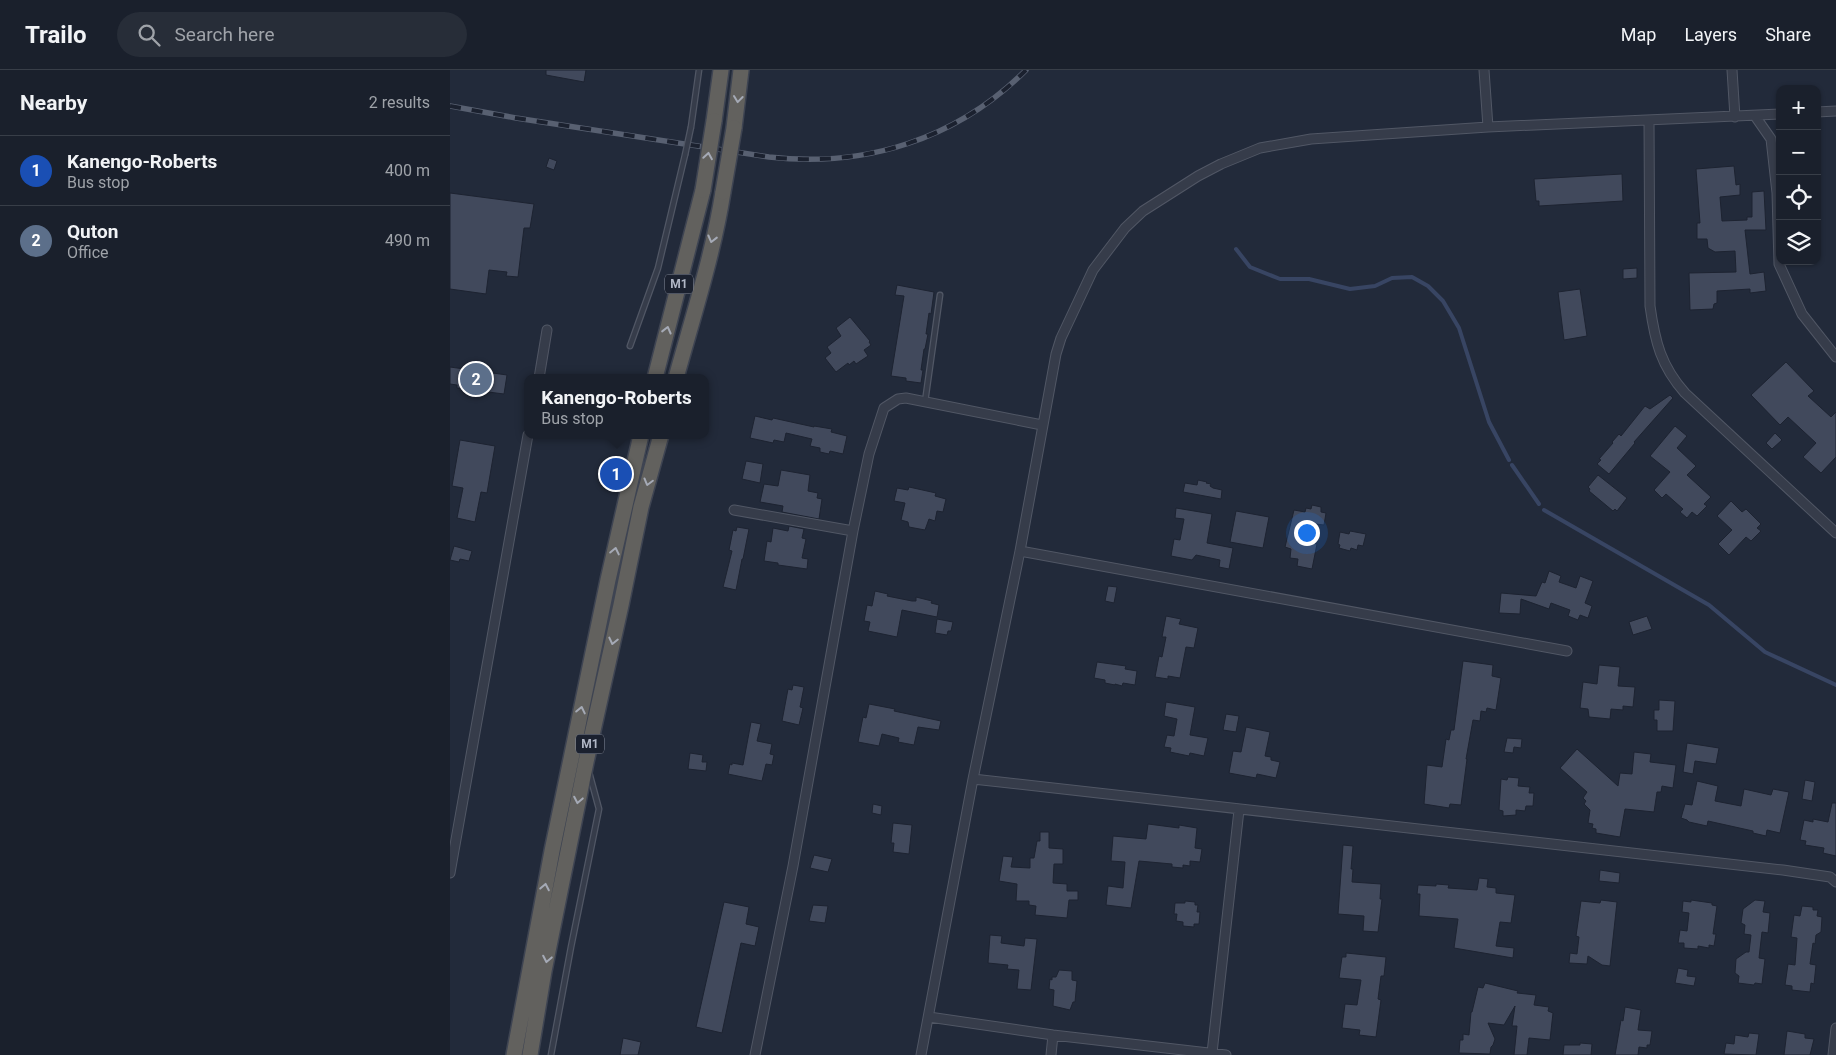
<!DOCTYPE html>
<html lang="en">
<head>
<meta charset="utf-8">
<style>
	body { margin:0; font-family:Roboto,sans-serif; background:#272d38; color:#f1f3f6 }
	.controls { position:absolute; right:15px; top:15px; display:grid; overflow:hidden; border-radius:10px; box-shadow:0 1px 4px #0004 }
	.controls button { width:45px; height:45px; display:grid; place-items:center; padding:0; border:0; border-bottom:1px solid #383e48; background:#1a202c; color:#f1f3f6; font:25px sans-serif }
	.you { position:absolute; left:856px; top:462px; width:18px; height:18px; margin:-12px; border:4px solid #fff; border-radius:50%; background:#1a73e8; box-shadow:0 0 0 8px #1a73e833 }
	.badge { display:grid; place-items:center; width:32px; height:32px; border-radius:50%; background:#db2777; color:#fff; font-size:16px; font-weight:700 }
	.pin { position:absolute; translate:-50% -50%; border:2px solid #fff; box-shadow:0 1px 5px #0006 }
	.popup { position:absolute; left:74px; top:304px; width:185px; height:65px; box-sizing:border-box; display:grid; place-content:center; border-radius:10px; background:#1a202c; filter:drop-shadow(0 1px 4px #0005); font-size:16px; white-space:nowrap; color:#9fa3a9 }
	.popup b { font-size:19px; color:#f1f3f6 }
	.popup::after { content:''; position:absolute; left:50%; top:100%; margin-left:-10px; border:10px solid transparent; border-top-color:#1a202c }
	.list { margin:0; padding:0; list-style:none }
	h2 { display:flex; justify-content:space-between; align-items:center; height:65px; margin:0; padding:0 20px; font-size:21px }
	h2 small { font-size:16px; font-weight:400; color:#9fa3a9 }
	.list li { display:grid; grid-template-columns:32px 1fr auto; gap:15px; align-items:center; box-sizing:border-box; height:70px; padding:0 20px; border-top:1px solid #383e48 }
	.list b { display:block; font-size:19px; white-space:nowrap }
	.list p { margin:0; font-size:16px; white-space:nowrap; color:#9fa3a9 }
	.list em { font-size:16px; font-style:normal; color:#9fa3a9 }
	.icon { flex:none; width:28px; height:28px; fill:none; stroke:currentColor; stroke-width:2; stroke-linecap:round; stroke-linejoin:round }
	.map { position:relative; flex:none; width:1386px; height:985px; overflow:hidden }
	header { display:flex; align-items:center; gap:30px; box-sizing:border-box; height:70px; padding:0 25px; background:#1a202c; border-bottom:1px solid #383e48 }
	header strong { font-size:24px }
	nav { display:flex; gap:28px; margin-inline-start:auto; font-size:18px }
	.search { width:350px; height:45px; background:#272d38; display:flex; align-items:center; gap:12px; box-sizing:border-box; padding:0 18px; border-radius:28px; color:#9fa3a9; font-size:19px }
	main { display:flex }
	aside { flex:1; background:#1a202c }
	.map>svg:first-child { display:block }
</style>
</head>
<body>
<header>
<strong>Trailo</strong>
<div class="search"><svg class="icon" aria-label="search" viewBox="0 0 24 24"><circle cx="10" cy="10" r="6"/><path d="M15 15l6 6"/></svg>Search here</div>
<nav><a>Map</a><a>Layers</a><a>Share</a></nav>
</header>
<main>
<aside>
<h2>Nearby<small>2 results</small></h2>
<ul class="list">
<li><span class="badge" style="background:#1a4fb4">1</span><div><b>Kanengo-Roberts</b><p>Bus stop</p></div><em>400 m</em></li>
<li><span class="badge" style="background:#5c6f8a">2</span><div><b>Quton</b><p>Office</p></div><em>490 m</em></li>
</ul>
</aside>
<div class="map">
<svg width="1386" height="985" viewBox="0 0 1386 985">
	<rect width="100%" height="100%" fill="#222a3a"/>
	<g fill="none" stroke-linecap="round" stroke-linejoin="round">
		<path stroke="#384563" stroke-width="4" d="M786,179L800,197L830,209H859L900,219L925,216L942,208L962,207L978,216L993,231L1009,258L1039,352L1059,390
			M1062,395L1089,434
			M1094,440L1259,535L1315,582L1386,615"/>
	</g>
	<path fill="#41495c" stroke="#1d2331" d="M96,0H136L134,12L96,5Z
		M99,88L107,91L104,100L96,97Z
		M1284,96L1286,115L1290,114V125L1270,127L1272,151L1297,150V147H1302V122L1314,121L1316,160H1295L1300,204L1314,202L1316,221L1300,223V219L1267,221V233L1264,234L1263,239L1240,240L1239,203L1286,202L1285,181L1265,182L1258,178L1257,169H1247V153H1250L1246,99Z
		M1172,104L1173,131L1089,136V131H1086L1084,109Z
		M0,123L84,134L80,158H74L68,207L56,206L57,202L39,200L36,224L0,219Z
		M1187,198V208L1173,209V199Z
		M447,215L484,222L481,244L479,243L476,264H478L475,279H474L471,300H473L471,313L456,311V308L441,306L454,226L445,225Z
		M1130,219L1137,266L1114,270L1108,222Z
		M400,247L420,271L419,272L421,275L414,280L418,286L406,294L404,291L399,295L398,293L386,302L375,288L381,283L377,277L391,266L386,258Z
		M1336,292L1364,321L1358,326L1381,347L1386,342V387L1371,403L1353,387L1366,373L1338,347L1330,355L1301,325Z
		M0,297L57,305L54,324L7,318V315L0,314Z
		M1220,325L1223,328L1184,372L1185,373L1159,404L1147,394L1151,390L1149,389L1163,373L1162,372L1169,364L1171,366L1195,336L1200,339Z
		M305,346L322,350L323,348L364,357V356L382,359L381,362L397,366L393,384L380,381L379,384L370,382V378L360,376L362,369L336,363L334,372L324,370L323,373L300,368Z
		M1225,356L1237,366L1227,378L1246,396L1237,405L1261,427L1254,434L1257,436L1247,446L1242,442L1237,448L1230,442L1233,439L1216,424L1212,428L1204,420L1220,402L1200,386Z
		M1325,363L1332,370L1322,379L1316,373Z
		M10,370L45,376L37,423L31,422L25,452L7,448L13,418L2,416Z
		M296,391L313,394L310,413L292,409Z
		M331,400L360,405L358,421L368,423L367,428L372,429L369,449L332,442L333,436L310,432L314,414L328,416Z
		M1148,405L1177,428L1167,441L1165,439L1163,441L1139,421L1140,419L1138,417Z
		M748,410L757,412L756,413L761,414L760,416L763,418L772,420L771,429L733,422L735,413L747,415Z
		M459,417L486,423L485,426L496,429L493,442L487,441L485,451L479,449L475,460L459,457L458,452L451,450L455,433L444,431L447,418L458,420Z
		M1281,431L1292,442L1296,439L1311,454L1307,458L1311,461L1301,471L1296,467L1279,485L1268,474L1282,460L1267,446Z
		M862,435L871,437V442L876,443L874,455L866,454L862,473L867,474L862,499L847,496L848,489L840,488L841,479L835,477L844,440L855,442L856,438L861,439Z
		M726,438L762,444L757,473L783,478L779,499L769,497L770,490L746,485L742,490L721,486L724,469L730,470L734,449L725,448Z
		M786,441L819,447L813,478L780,472Z
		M339,456L354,459L352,468L356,469L352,488L358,489L357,499L328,495V493L314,491L317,471L321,472L323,458L338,461Z
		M287,457L299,459L293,489H292L286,520L273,517L282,481L279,480L283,460L286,461Z
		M900,461L916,464L913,476L908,475L907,480L901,478L900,481L889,478L890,475L888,474L890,462L899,464Z
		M4,476L22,481L19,491L10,489L9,492L0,490Z
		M1099,501L1111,506L1109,512L1126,518L1130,506L1143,511L1135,533L1142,536L1138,548L1130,545L1128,550L1118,546L1120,540L1101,533L1099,539L1071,529L1070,544L1049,543L1051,523L1086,526L1092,512L1095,513Z
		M658,516L667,517L664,533L655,531Z
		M425,521L438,524L437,526L462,531H466V527L482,531L481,533L489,535L487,547L452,540L447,567L418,561L420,552L414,551L417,535L422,536Z
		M716,546L731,549L729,554L748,558L744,578L736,577L730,608L718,606V609L705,607L709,586L712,587L716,567H712Z
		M1197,546L1202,559L1183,565L1179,552Z
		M487,549L503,552L501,561H498L497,565L485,563Z
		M1013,591L1043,595L1042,606L1051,608L1046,640L1037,638L1036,642L1031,641L1030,651L1023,650L1016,689H1017L1011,735L1000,734L999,738L974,734L977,695L992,697L996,669L999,670L1001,660H1004Z
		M647,592L676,596L675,599L687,601L685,615L673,613L672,616L665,614V615L655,613V610L644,608Z
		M1149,595L1170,597L1168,616L1185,617L1183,637L1173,636V640L1161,639L1160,649L1139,647L1138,639L1130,638L1133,612L1147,614Z
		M343,615L354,617L350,637L353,638L349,655L332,651L338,619L342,620Z
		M1209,630L1225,631L1223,661H1207V650H1204V640H1209Z
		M716,632L745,637L740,665L758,668L754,686L740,683L739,686L720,682L721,678L714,677L717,665L724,666L727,649L714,646Z
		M419,634L445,639L444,641L491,651L489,660L468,657L464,675L448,672L449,668L432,664L429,676L408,672L413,647L416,648Z
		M776,644L789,646L786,662L773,660Z
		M301,652L311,654L307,671L322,674L320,684L324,685L322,695L316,694L312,711L278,704L280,694L282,695V693L293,695Z
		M796,657L820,662L815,686L821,687V690L830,692L826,708L807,704L806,708L779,703L783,681L791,682Z
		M1057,668L1072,669L1071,678L1064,677L1063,683L1054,682Z
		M1237,673L1269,678L1266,694L1245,691L1243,704L1233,702Z
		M1127,679L1168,716L1170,703L1182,704L1184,682L1201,684L1200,692L1226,695L1223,718L1212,716L1211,722H1207L1204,742L1175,739L1170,767L1146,763V759L1142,758L1143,754L1138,753L1140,740L1134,734L1136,731L1133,728L1137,722L1110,698Z
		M240,683L253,685L252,692H257L256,701L238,699Z
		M1058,707L1069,708L1068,716L1080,717L1079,723H1084L1083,736H1076L1075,741L1066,740V745L1053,746V741L1049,740L1051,709L1057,710Z
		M1355,710L1365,712L1362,731L1352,729Z
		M1247,711L1268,716L1265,731L1291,736L1294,719L1321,725L1323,719L1339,722L1330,763L1317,760L1316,766L1303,763V761L1258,751L1257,756L1239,752L1237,750L1231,748L1235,734L1242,735Z
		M1382,733H1386V786L1373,783L1374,778L1355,775L1356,771L1350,770L1354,750L1363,752V749L1378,752Z
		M423,734L432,736L431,745L422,743Z
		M443,753L462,755L459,784L443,782L444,773H441Z
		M698,754L729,758V755L747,758L745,778L752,779L750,792L740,791V796L733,795V798L722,797V794L689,791L681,838L656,835L658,816L673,818L675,792L661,791L663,766L696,769Z
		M590,762H599V778L613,779V794H604L603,813L617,814V821H628V830H619L617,848L585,845L586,836L579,835V831H566L567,814L549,811L553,786L563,787L561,797L580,798V788H584L587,771H590Z
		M893,775L903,776L901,799H903L902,812L931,814L930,829H932L928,862L913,861L914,846L888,844Z
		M364,785L382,789L378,802L360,798Z
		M1150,800L1170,803L1169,813L1149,811Z
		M1029,808L1038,809L1037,817L1046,818V823L1065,825L1061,853L1050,852L1046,876L1064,878L1063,888L1004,878L1008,849L969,846L970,824H967L968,815L986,816V814L999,815L998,818L1027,820Z
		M1151,830L1167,832L1160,896L1152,895L1138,886L1137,894L1119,893L1120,883L1127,884L1129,867L1126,866L1131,831L1150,833Z
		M1241,830L1262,833V835L1267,836L1263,864H1266L1264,876L1259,875V878L1248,876V879L1234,878V873H1228L1230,860L1237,861L1239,843L1232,842L1233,831L1241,832Z
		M1305,830L1315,831L1313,842L1320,843L1318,863L1312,862L1309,888L1315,889L1312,914L1305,913L1304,915L1288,913L1289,906L1285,903L1286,889L1296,882H1299L1301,865L1294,864L1295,855L1291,853L1293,839Z
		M735,831L745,832V835H748L747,842H750L749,854H744V857L733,856V852L726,851L727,844H724L725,833H735Z
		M274,832L299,837L296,854L309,857L305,876L291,873L272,963L246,957Z
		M363,835L378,836L375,853L359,851Z
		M1352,836L1363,837V840H1368L1367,846L1372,847L1371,862L1366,865L1365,874L1363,873L1360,894L1366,895L1364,914L1361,913L1360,922L1342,920V916L1335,915L1338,894L1345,895L1347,868L1341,867L1344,845L1350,846Z
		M540,865L552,866L551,873L574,876L575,868L587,869L581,920L567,919L569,900L557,899L558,895L538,893Z
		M896,883L936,887L934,906H931L928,929L931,930L926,967L909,965L910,960L892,958L895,934L907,935L911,910L889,908L892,887H896Z
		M1228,898L1238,900L1237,906L1246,907L1244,916L1225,913Z
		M609,900L622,901V910L627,911L625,932H623L620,940L603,936L604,920L599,919L600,909L602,910V907H606Z
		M1035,913L1068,921L1067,923L1086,925L1084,935L1099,937L1098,941L1103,943L1100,970L1079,968L1077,985H1064L1067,956H1062L1065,936L1054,955L1038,953L1045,969L1043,975L1041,977L1040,984L1009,983L1010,970H1013V964L1019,965L1021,942H1022L1028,917L1033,918Z
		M1175,937L1191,940L1188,960L1202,961L1200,975H1197V978L1189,977L1188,985H1165L1171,950L1173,951Z
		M1337,961L1355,964V968L1364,969L1360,985H1334Z
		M1299,963L1309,964L1306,985L1274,984L1276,973L1284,974L1285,965L1298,967Z
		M173,968L191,972L188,985H170Z
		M1130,973L1142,974L1141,985H1113L1114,975H1130Z"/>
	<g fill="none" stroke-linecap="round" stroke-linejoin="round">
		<g stroke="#515765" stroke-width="7">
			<path id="service" d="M241,57L249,0
				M180,276L208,198L235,85
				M475,332L490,225
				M101,985L121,877L149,739L139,702"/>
		</g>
		<g stroke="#515765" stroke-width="11">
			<path id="minor" d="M1034,0L1038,57
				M1282,0L1285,47
				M1367,42L1386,41
				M1305,46L1321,69L1327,123L1329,194L1352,244L1386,287
				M1199,50L1200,236C1205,272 1211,296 1235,323L1386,463
				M89,308L97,260
				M284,440L403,461
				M570,481L1117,581
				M523,709L1333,800L1380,807L1386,812
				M0,803L78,365
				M479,947L603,965L776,985
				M762,983L789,740
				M305,985L343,796L403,461L419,384L434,338L448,329L456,328L592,355
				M471,985L523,709L570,481L606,284L611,268L643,200L675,158L693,141L748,106L771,94L810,78L861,69L1038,57L1330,44
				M601,985L603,965
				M1383,985L1386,958"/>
		</g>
		<g stroke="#3e4452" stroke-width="18">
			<path id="trunk" d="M264,51L271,0
				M284,58L291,0
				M205,308L253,120
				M226,308C243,246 263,185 273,122
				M64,985L102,781L158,510L191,365
				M80,985L94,901L136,692L171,535L191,437L211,365"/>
		</g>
		<use href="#service" stroke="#363c4a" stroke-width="4.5"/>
		<use href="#minor" stroke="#363c4a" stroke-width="9"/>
		<use href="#trunk" stroke="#62615e" stroke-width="15"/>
		<g stroke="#586071" stroke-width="5.5">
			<path id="rail" d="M0,36L66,48L319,87C416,98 507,69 576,0"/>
		</g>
		<use href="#rail" stroke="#1b212f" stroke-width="4" stroke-dasharray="11" stroke-linecap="butt"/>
		<g stroke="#515765" stroke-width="7" stroke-linecap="butt">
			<path id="service-bridge" d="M235,85L241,57"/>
		</g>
		<g stroke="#3e4452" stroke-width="18" stroke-linecap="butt">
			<path id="trunk-bridge" d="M253,120L264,51
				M273,122L284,58"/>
		</g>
		<use href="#service-bridge" stroke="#363c4a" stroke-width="4.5"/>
		<use href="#trunk-bridge" stroke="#62615e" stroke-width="15"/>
	</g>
	<defs><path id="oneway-chevron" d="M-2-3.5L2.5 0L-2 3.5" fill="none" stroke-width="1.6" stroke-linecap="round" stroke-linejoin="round" transform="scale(1.25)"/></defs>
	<g stroke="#a5aab6">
		<use href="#oneway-chevron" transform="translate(288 29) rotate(97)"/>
		<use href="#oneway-chevron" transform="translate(258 86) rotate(-81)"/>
		<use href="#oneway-chevron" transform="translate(262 169) rotate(104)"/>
		<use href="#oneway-chevron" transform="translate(217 260) rotate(-76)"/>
		<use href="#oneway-chevron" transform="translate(198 412) rotate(105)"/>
		<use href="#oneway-chevron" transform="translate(165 481) rotate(-78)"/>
		<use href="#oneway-chevron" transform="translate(163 571) rotate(103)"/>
		<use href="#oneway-chevron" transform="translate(131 640) rotate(-78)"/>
		<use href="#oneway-chevron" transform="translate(128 730) rotate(101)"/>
		<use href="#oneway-chevron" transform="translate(95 817) rotate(-79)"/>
		<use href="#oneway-chevron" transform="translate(97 889) rotate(101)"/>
	</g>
	<g text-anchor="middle" stroke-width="5" stroke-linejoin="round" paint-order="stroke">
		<g fill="#1b212f" stroke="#848a99" stroke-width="1">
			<rect x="215" y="204.5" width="28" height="19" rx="4"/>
			<rect x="126" y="664.5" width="28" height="19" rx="4"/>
		</g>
		<g font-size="12" font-weight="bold" fill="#b1b7c6">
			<text x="229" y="218">M1</text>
			<text x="140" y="678">M1</text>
		</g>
	</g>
</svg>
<div class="controls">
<button>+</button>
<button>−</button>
<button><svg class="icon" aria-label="locate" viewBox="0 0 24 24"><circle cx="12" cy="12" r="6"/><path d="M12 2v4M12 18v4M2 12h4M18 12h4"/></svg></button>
<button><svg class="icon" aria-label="layers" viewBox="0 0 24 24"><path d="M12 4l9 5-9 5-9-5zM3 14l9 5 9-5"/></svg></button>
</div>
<div class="you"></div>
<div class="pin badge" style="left:166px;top:404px;background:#1a4fb4">1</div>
<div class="popup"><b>Kanengo-Roberts</b>Bus stop</div>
<div class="pin badge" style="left:26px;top:309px;background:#5c6f8a">2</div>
</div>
</main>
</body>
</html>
